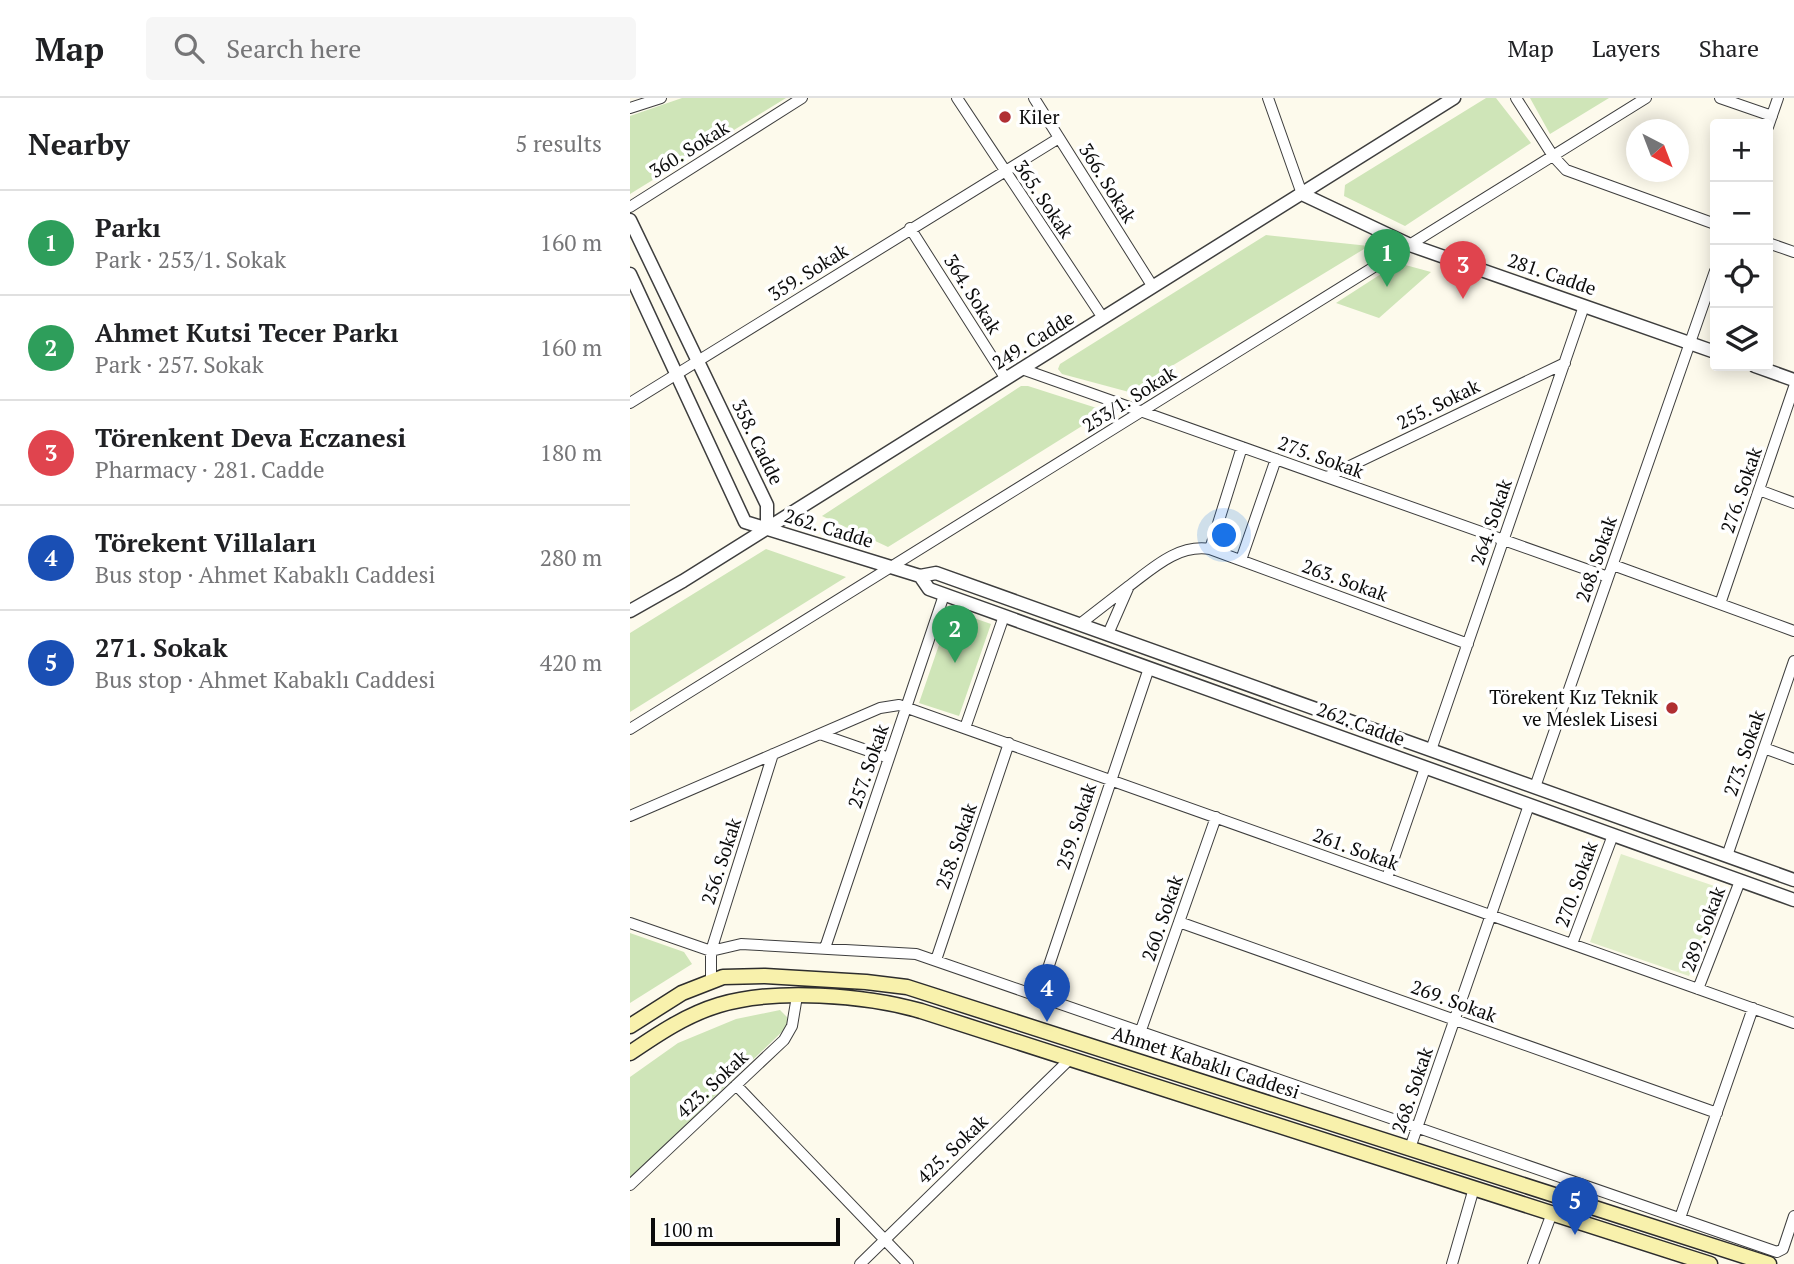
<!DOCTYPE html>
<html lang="en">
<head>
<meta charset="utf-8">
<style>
	body { margin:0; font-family:"PT Serif",serif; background:#f6f6f6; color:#202124 }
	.controls { position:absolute; right:21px; top:21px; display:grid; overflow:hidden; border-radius:7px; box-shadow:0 4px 18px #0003 }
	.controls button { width:63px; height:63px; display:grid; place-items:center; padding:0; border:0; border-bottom:2px solid #e0e0e0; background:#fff; color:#202124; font:35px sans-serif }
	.compass { position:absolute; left:996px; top:21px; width:63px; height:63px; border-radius:50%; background:#fff; box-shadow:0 4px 18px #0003; rotate:138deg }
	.scale { position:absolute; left:21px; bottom:18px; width:189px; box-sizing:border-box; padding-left:7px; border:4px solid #0b0b0b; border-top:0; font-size:19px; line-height:24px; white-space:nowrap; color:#0b0b0b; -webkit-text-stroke:5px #fff; paint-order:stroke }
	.you { position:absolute; left:595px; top:438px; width:24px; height:24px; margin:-18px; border:5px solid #fff; border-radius:50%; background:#1a73e8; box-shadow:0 0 0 10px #1a73e833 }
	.badge { display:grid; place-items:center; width:46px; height:46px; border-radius:50%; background:#d93025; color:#fff; font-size:23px; font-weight:700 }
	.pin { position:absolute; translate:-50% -58px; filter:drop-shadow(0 2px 4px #0008) }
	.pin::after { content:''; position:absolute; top:37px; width:24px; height:21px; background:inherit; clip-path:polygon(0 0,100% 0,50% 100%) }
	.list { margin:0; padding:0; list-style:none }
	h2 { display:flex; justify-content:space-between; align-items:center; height:91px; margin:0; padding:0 28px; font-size:30px }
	h2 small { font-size:23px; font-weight:400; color:#757577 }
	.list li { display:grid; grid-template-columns:46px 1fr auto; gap:21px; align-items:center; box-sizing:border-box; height:105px; padding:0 28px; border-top:2px solid #e0e0e0 }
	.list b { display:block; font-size:26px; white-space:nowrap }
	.list p { margin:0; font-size:23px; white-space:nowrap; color:#757577 }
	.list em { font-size:23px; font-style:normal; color:#757577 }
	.icon { flex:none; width:38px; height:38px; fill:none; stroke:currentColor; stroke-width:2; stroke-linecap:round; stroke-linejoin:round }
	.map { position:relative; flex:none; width:1164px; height:1166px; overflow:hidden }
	header { display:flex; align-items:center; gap:42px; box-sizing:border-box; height:98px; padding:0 35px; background:#fff; border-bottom:2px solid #e0e0e0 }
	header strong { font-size:33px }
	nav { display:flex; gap:38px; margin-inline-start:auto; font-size:24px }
	.search { width:490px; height:63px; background:#f6f6f6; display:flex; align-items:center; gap:18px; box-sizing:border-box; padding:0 24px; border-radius:7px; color:#757577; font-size:26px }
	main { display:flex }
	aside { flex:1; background:#fff }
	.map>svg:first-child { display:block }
</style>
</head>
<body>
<header>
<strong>Map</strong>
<div class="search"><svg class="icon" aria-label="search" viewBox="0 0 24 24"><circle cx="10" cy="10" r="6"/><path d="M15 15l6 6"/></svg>Search here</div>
<nav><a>Map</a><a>Layers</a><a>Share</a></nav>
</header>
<main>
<aside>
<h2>Nearby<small>5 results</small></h2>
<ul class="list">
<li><span class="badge" style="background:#2e9e5b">1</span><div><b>Parkı</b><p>Park · 253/1. Sokak</p></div><em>160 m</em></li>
<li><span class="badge" style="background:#2e9e5b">2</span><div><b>Ahmet Kutsi Tecer Parkı</b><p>Park · 257. Sokak</p></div><em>160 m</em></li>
<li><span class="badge" style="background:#e0444e">3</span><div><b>Törenkent Deva Eczanesi</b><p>Pharmacy · 281. Cadde</p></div><em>180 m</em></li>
<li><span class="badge" style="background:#1a4fb4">4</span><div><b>Törekent Villaları</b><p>Bus stop · Ahmet Kabaklı Caddesi</p></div><em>280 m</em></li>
<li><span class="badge" style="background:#1a4fb4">5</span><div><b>271. Sokak</b><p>Bus stop · Ahmet Kabaklı Caddesi</p></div><em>420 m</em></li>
</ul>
</aside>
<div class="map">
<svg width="1164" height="1166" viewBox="0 0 1164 1166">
	<rect width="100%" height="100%" fill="#fdfaec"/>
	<path fill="#cfe5b8" d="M52,0H156L0,96V18Z
		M856,0H866L901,45L775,128L714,98L715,87Z
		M900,0H979L920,36Z
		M636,137L739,148L499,294L432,276L428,271L430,266Z
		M768,165L801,174L749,220L706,205Z
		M391,288H398L476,313L258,449L192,418Z
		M136,451L216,479L0,614V535Z
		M321,512L361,526L329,618L289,605Z
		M0,835L54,854L62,866L0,905Z
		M150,912L157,919L158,928L0,1080V979L48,945L106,921Z"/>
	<path fill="#e0edc9" d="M991,756L1090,790L1059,878L960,844Z"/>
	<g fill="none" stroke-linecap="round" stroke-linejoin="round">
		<g stroke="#3e3e3e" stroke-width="12">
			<path id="minor" d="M327,0L473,220
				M404,0L523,189
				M638,0L672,96
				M886,0L923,58L936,72L1085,126
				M1090,0L1142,18
				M0,10L31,0
				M1138,29L1148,0
				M0,109L172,0
				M280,130L376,281
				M1138,145L1164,154
				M392,271L978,479
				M0,305L429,40
				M697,379L935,265
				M1129,392L1164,405
				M580,451L838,546
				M611,462L646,361
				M983,467L1164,533
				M499,488C523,470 548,446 580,451L612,349
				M1090,506L1164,289
				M450,526L499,488L478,536
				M335,630L374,518
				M0,631L1016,0
				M190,636L259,660
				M1134,650L1164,661
				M801,652L954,208
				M905,689L1085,173
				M0,718L250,610L269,607L1164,925
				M1097,758L1164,563
				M757,780L795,670
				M549,824L1087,1015
				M0,825L81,853L111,846L286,856L1147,1154L1153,1151L1164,1118
				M942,846L983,737
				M195,850L314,497
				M306,862L379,645
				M81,883V853L143,656
				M1068,891L1110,783
				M409,897L519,570
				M511,932L586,719
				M106,987L278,1166
				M780,1050L899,707
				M0,1087L154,942L162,928L167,898
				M1050,1120L1123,910
				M230,1166L440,961
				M822,1166L844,1090
				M903,1166L922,1115"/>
		</g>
		<g stroke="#3e3e3e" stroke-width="15">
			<path id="tertiary" d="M672,96L780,147L1085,254
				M0,122L137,407V431
				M0,176L115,424L290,478L306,475L1164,782
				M1125,268L1164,282
				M290,478L299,491L1164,802
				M0,513L53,483L824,0"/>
		</g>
		<g stroke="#2d2d2d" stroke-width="17">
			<path id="secondary" d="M0,928L52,895L93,879L135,878L236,884L277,889L1139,1166
				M0,955C28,936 56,917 89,907C145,890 235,897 291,913L1080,1166"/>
		</g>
		<use href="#minor" stroke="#fff" stroke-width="10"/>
		<use href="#tertiary" stroke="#fff" stroke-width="12"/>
		<use href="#secondary" stroke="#f8f1ac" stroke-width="14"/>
	</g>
	<g fill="#b02f33" stroke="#fff" stroke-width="2.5">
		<circle cx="375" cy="19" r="7"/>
		<circle cx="1042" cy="610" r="7"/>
	</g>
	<g text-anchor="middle" stroke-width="7" stroke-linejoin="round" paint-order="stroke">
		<g font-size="19" fill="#0b0b0b" stroke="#fff" text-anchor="start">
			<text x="389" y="26">Kiler</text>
			<text x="1028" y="606" text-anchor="end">Törekent Kız Teknik<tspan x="1028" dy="22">ve Meslek Lisesi</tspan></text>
		</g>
		<g font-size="19" fill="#0b0b0b" stroke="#fff">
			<text transform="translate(59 51) rotate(-32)" y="7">360. Sokak</text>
			<text transform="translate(478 85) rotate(58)" y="7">366. Sokak</text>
			<text transform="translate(414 101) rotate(56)" y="7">365. Sokak</text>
			<text transform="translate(178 174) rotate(-32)" y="7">359. Sokak</text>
			<text transform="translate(922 176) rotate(19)" y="7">281. Cadde</text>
			<text transform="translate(343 196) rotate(58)" y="7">364. Sokak</text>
			<text transform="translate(403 242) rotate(-32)" y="7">249. Cadde</text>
			<text transform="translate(499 301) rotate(-32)" y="7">253/1. Sokak</text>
			<text transform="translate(808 306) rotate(-26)" y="7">255. Sokak</text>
			<text transform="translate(128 344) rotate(64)" y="7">358. Cadde</text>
			<text transform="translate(691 359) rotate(20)" y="7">275. Sokak</text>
			<text transform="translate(1111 392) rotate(-71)" y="7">276. Sokak</text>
			<text transform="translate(861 424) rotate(-71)" y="7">264. Sokak</text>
			<text transform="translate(199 430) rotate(17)" y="7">262. Cadde</text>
			<text transform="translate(966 461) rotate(-71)" y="7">268. Sokak</text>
			<text transform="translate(715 482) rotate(20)" y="7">263. Sokak</text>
			<text transform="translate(731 626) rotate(20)" y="7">262. Cadde</text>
			<text transform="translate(1114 655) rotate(-71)" y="7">273. Sokak</text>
			<text transform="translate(238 668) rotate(-71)" y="7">257. Sokak</text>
			<text transform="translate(446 728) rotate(-72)" y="7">259. Sokak</text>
			<text transform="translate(326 748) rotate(-71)" y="7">258. Sokak</text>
			<text transform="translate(726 751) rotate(20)" y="7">261. Sokak</text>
			<text transform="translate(91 763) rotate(-72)" y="7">256. Sokak</text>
			<text transform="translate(946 786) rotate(-70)" y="7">270. Sokak</text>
			<text transform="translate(532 820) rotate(-71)" y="7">260. Sokak</text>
			<text transform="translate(1073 831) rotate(-69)" y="7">289. Sokak</text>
			<text transform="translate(824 903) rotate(20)" y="7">269. Sokak</text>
			<text transform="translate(576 964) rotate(18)" y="7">Ahmet Kabaklı Caddesi</text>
			<text transform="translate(82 986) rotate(-43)" y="7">423. Sokak</text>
			<text transform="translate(782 992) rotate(-71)" y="7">268. Sokak</text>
			<text transform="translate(322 1051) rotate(-44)" y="7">425. Sokak</text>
		</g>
	</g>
</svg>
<div class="controls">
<button>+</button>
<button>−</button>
<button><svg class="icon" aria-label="locate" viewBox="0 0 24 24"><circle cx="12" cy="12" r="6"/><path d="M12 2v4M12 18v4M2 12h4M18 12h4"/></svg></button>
<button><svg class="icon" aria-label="layers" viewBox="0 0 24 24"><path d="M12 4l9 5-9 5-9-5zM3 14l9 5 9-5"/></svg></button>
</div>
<svg class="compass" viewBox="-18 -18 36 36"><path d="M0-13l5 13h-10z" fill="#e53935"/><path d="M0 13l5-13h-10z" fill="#757577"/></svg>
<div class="scale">100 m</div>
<div class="you"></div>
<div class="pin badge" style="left:757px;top:189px;background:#2e9e5b">1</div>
<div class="pin badge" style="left:325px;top:565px;background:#2e9e5b">2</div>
<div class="pin badge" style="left:833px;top:201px;background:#e0444e">3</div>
<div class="pin badge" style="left:417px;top:924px;background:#1a4fb4">4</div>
<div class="pin badge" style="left:945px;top:1137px;background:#1a4fb4">5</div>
</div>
</main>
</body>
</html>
